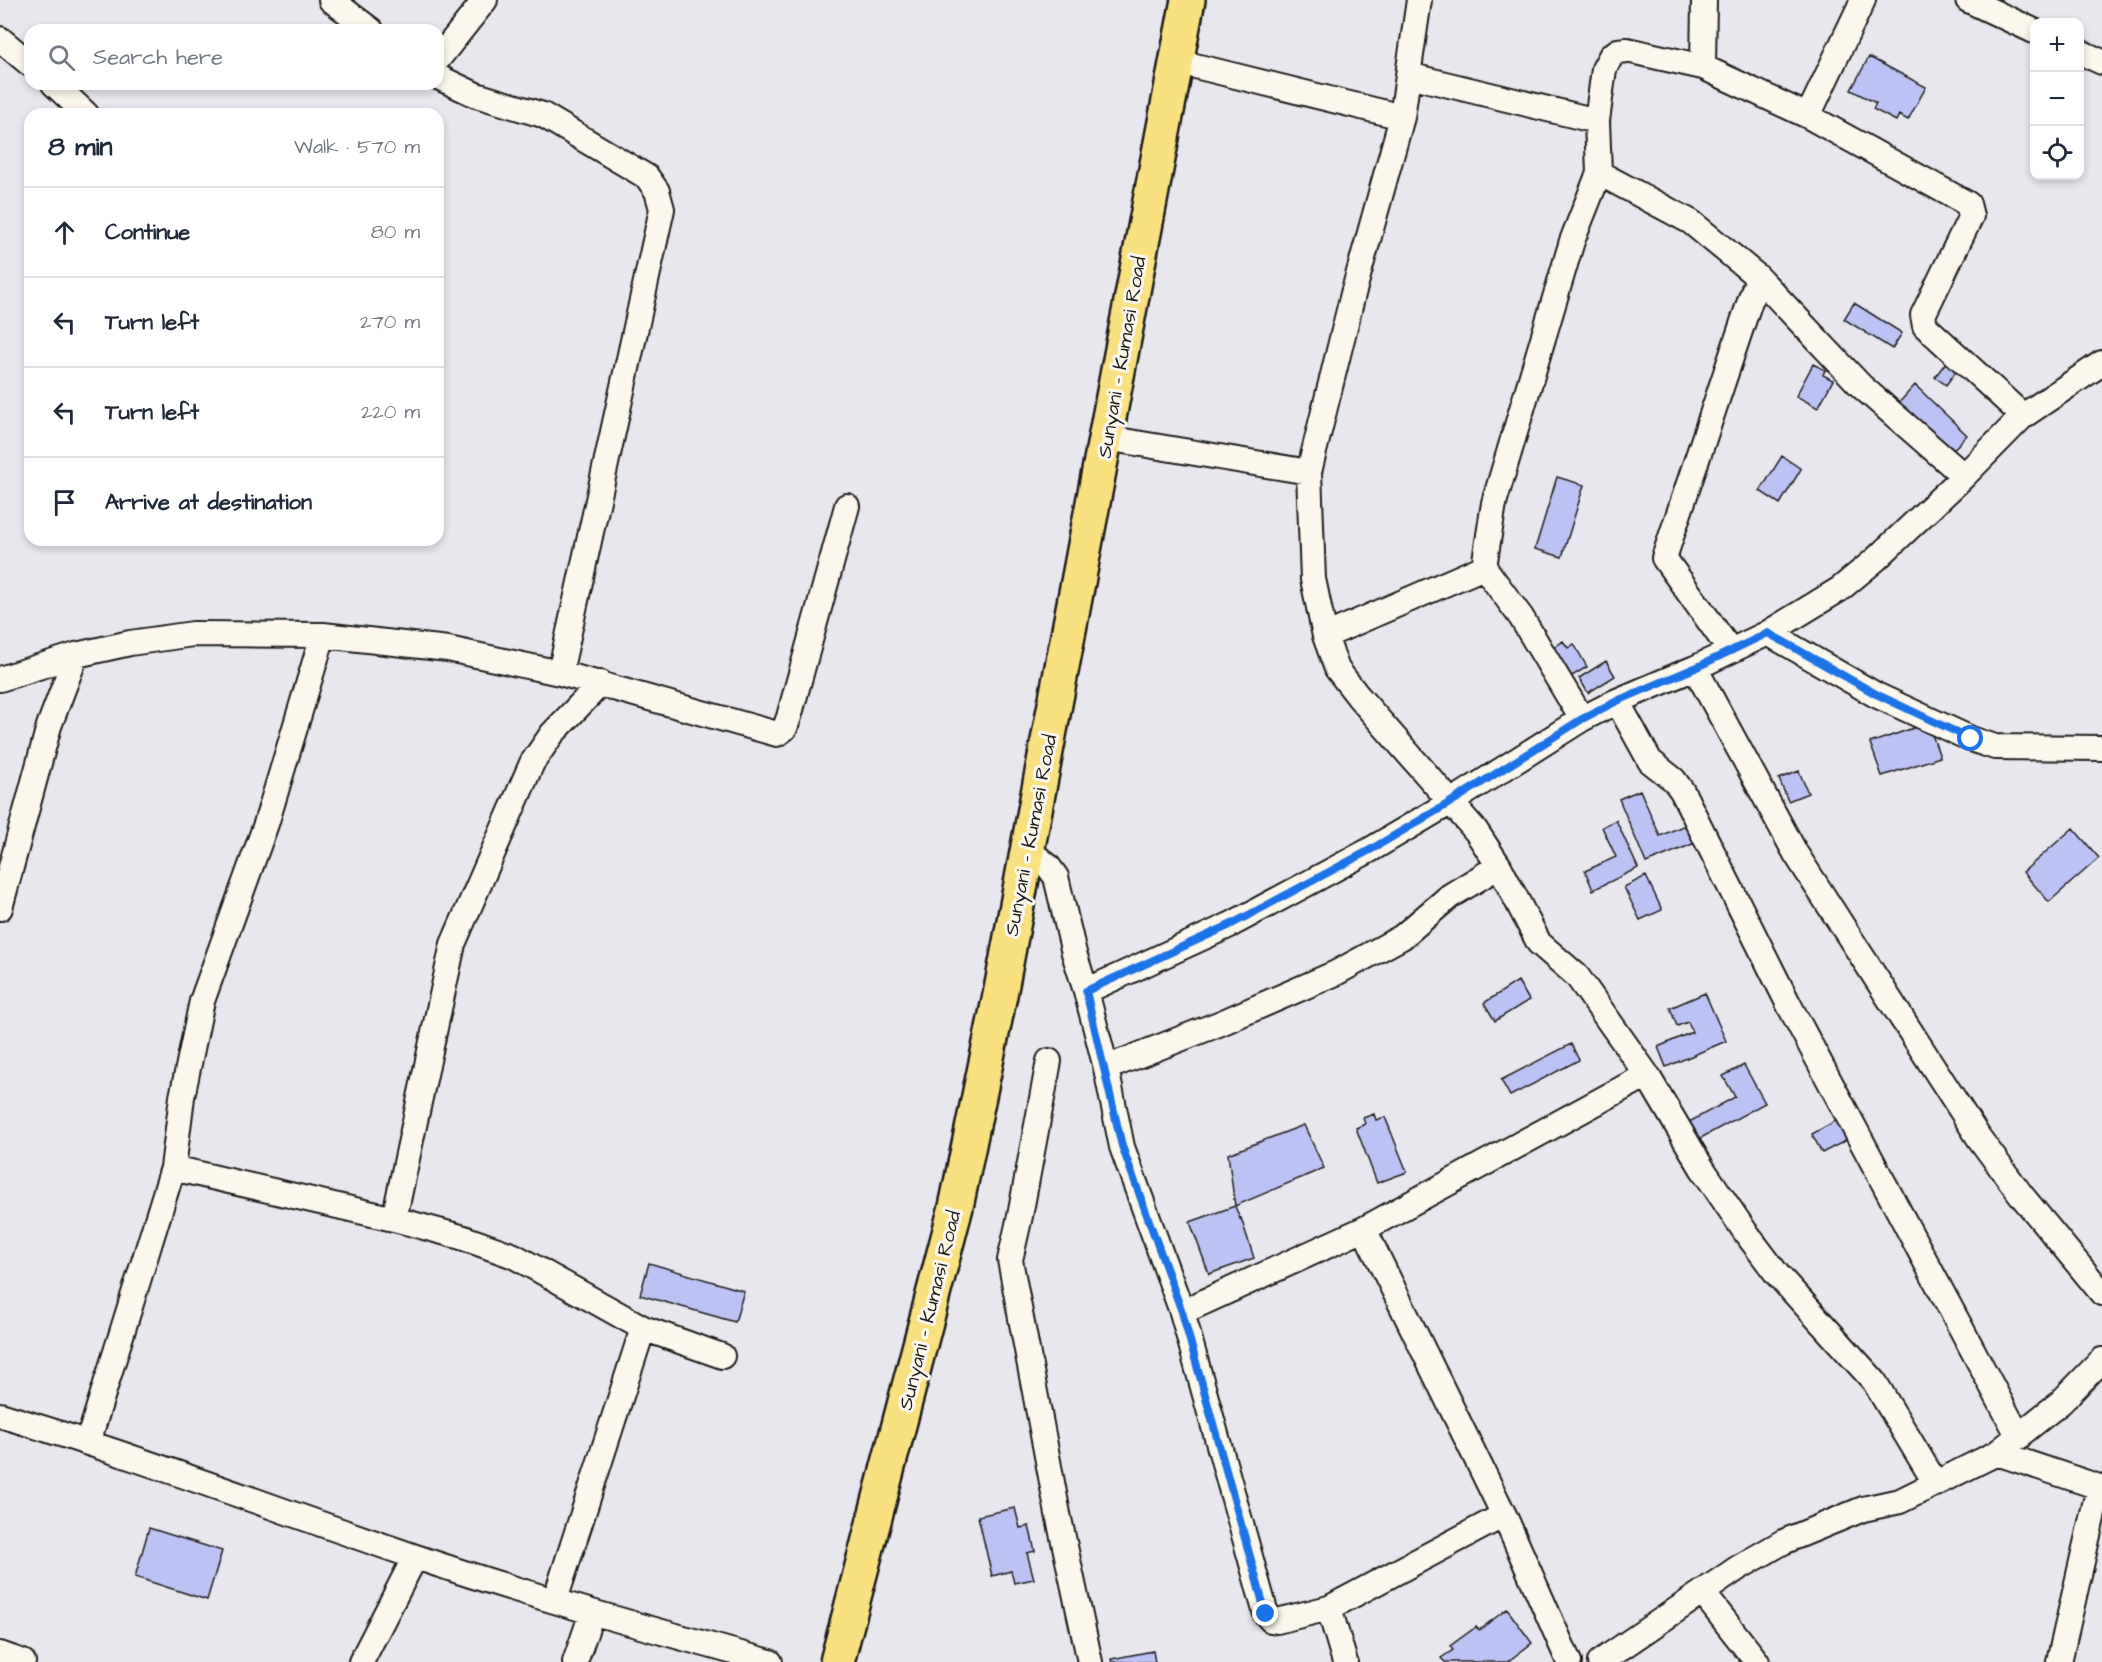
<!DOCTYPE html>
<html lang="en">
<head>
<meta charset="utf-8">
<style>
	body { margin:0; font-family:"Architects Daughter",sans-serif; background:#f2f2f3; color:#1f2937 }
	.controls { position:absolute; right:18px; top:18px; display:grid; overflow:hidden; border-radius:12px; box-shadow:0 3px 9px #0003 }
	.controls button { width:54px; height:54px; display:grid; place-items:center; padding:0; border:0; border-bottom:2px solid #e0e1e3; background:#fff; color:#1f2937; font:30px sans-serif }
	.stop { position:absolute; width:18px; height:18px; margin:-14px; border:4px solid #1a73e8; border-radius:50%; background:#fff }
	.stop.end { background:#1a73e8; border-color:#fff; box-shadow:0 2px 6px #0008 }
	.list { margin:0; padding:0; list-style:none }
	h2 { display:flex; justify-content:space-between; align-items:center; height:78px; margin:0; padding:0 24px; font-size:26px }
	h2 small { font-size:20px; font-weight:400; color:#747a83 }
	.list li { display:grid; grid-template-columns:39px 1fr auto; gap:18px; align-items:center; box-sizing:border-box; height:90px; padding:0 24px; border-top:2px solid #e0e1e3 }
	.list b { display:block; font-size:22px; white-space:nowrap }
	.list em { font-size:20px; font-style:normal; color:#747a83 }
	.icon { flex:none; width:33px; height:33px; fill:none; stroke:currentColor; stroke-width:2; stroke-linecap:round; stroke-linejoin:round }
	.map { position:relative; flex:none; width:2102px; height:1662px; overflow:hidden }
	.search { position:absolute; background:#fff; box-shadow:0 3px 9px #0003; left:24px; top:24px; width:420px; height:66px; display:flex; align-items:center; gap:15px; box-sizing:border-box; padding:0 21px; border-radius:18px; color:#747a83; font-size:22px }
	.panel { position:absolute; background:#fff; box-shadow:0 3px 9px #0003; left:24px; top:108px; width:420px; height:438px; border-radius:18px }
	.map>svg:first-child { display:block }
</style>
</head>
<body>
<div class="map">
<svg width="2102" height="1662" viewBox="0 0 2102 1662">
	<rect width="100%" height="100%" fill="#e8e7ee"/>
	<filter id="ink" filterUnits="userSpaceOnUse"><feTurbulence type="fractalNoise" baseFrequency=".0167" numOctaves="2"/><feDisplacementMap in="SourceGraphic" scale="12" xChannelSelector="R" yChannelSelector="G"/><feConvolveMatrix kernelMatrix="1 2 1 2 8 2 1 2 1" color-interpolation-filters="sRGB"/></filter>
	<g filter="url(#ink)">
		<path fill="#bdc2f4" stroke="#1c1c1c" stroke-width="1.5" d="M1869,57L1926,87L1908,120L1899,115L1896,121L1873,109L1876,103L1851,90Z
			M1854,303L1902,333L1892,349L1844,319Z
			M1946,362L1957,370L1946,385L1935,377Z
			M1813,364L1825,370L1823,375L1833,380L1818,408L1796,396Z
			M1915,385L1967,435L1948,455L1896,406Z
			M1782,456L1801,469L1780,504L1760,491Z
			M1557,477L1584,485L1562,557L1535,549Z
			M1563,641L1568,648L1574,644L1587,667L1567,679L1550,649Z
			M1606,661L1615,676L1588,693L1579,678Z
			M1928,723L1940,757L1882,776L1870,743Z
			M1799,771L1808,793L1788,801L1779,779Z
			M1640,790L1660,836L1692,822L1700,841L1646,863L1619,799Z
			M1616,820L1638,868L1593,890L1585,871L1616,857L1602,827Z
			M2073,828L2099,858L2049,902L2023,872Z
			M1646,876L1662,910L1640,920L1624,887Z
			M1518,981L1529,1000L1495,1021L1484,1003Z
			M1705,993L1726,1041L1666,1067L1658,1047L1692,1032L1688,1022L1677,1026L1670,1008Z
			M1571,1044L1579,1060L1510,1096L1501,1080Z
			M1744,1065L1765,1103L1699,1139L1689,1122L1735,1097L1723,1076Z
			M1374,1114L1376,1120L1385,1117L1407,1172L1377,1183L1356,1128L1365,1124L1363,1118Z
			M1837,1120L1847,1140L1822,1153L1812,1134Z
			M1304,1125L1324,1168L1235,1206L1228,1154Z
			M1235,1206L1240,1219L1241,1218L1254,1258L1209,1274L1190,1222Z
			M649,1263L744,1291L735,1322L640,1295Z
			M1015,1508L1020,1528L1029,1526L1035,1551L1027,1553L1034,1579L1014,1583L1011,1571L992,1576L978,1516Z
			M149,1528L222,1551L207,1600L135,1577Z
			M1507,1609L1532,1643L1507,1662H1445L1441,1658L1453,1650L1450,1646L1476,1627L1479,1630Z
			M1153,1651L1155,1662H1112L1111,1659Z"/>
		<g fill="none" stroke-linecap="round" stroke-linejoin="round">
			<g stroke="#1c1c1c" stroke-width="28">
				<path id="minor" d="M331,0L371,30
					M1419,0L1402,117L1353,294L1309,472L1313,579L1325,636L1337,669L1358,696L1476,831L1499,866L1539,943L1577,976L1647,1075L1702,1168L1746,1233L1777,1274L1874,1381L1936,1484
					M1968,0L2034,31
					M0,39L30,64
					M2080,52L2102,62
					M438,59L485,0
					M1175,61L1402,117
					M1703,67L1704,0
					M1408,75L1597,121
					M438,77L476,95L543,115L647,177L657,191L662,209L560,673
					M54,84L86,114
					M1808,116L1863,0
					M1599,173L1691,222L1758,277L1861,386L1964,476
					M1106,438L1309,472
					M1768,633L1876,695L1971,739L1995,747L2102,748
					M1325,636L1484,567
					M1730,650L1664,558L1758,277
					M1695,668L1796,854L1979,1138L2022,1196L2102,1293
					M0,679L76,655L130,643L193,634L323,635L448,649L560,673L777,734L785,728L789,717L847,506
					M1617,701L1650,761L1674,780L1682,791L1789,1005L2019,1437
					M1582,719L1521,617L1484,567L1494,503L1572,241L1599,173L1597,121L1604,69L1611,56L1618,51L1627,50L1703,67L1808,116L1968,204L1971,216L1923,315L1925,326L2023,416
					M1027,849L1048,866L1056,877L1074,953L1086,991L1106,1068L1122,1147L1182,1312L1266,1614L1271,1620L1277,1621L1329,1608L1504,1515
					M0,908L49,726L76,655
					M1086,991L1230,925L1370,850L1451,802L1582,719L1617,701L1695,668L1768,633L1840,589L1875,560L1964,476L2023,416L2102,363
					M1049,1061L1020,1216L1010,1260L1058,1514L1090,1662
					M1106,1068L1221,1023L1336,973L1402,937L1450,896L1499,866
					M173,1168L394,1219L461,1237L514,1256L643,1328L722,1356
					M394,1219L453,944L532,763L552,734L601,683
					M1364,1229L1504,1515L1569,1662
					M1182,1312L1364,1229L1647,1075
					M0,1415C139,1457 275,1509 413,1556C530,1596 650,1629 770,1662
					M88,1442L173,1168L182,1097L202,1001L266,824L323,635
					M1997,1453L2102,1488
					M1703,1593L1757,1662
					M555,1600L643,1328
					M1329,1608L1345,1662
					M0,1654L23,1662
					M361,1662L415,1557
					M575,1662L592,1613
					M1600,1662L1738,1568L1783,1542L1863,1509L1900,1501L1997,1453L2061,1402L2102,1360
					M2059,1662L2099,1487"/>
			</g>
			<g stroke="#1c1c1c" stroke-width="38">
				<path id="primary" d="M837,1662L956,1207L1000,995L1188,0"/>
			</g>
			<use href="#minor" stroke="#fbf7ec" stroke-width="24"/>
			<use href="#primary" stroke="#f9e181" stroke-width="33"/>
		</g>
	</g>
	<g fill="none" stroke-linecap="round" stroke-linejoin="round" filter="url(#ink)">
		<path stroke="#1a73e8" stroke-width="8" d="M1266,1614L1182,1312L1122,1146L1086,991L1230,925L1370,850L1451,802L1582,719L1617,701L1695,668L1768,633L1876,694L1971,739"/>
	</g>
	<g text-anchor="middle" stroke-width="6" stroke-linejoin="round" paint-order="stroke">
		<g font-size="20" fill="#1c1c1c" stroke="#fbf7ec">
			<text transform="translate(1121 357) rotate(-80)" y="7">Sunyani - Kumasi Road</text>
			<text transform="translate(1030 835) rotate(-79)" y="7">Sunyani - Kumasi Road</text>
			<text transform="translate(929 1310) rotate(-76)" y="7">Sunyani - Kumasi Road</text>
		</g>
	</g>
</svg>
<div class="controls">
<button>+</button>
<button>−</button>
<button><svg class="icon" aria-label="locate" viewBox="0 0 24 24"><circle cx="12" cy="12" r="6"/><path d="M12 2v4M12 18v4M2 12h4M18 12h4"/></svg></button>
</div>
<div class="stop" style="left:1971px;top:739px"></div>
<div class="stop end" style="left:1266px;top:1614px"></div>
<div class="search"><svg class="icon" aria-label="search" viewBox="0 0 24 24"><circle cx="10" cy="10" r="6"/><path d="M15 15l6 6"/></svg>Search here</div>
<section class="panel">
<h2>8 min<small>Walk · 570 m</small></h2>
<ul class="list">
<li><svg class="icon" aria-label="ahead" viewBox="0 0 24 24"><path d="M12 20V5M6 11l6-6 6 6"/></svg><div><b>Continue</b></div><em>80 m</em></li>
<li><svg class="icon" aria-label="left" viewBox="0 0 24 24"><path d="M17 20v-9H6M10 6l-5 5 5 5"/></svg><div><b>Turn left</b></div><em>270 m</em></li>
<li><svg class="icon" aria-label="left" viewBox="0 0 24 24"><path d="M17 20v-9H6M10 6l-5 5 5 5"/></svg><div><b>Turn left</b></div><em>220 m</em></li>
<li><svg class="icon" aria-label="arrive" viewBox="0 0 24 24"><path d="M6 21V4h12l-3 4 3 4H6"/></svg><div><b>Arrive at destination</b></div></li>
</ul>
</section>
</div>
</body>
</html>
